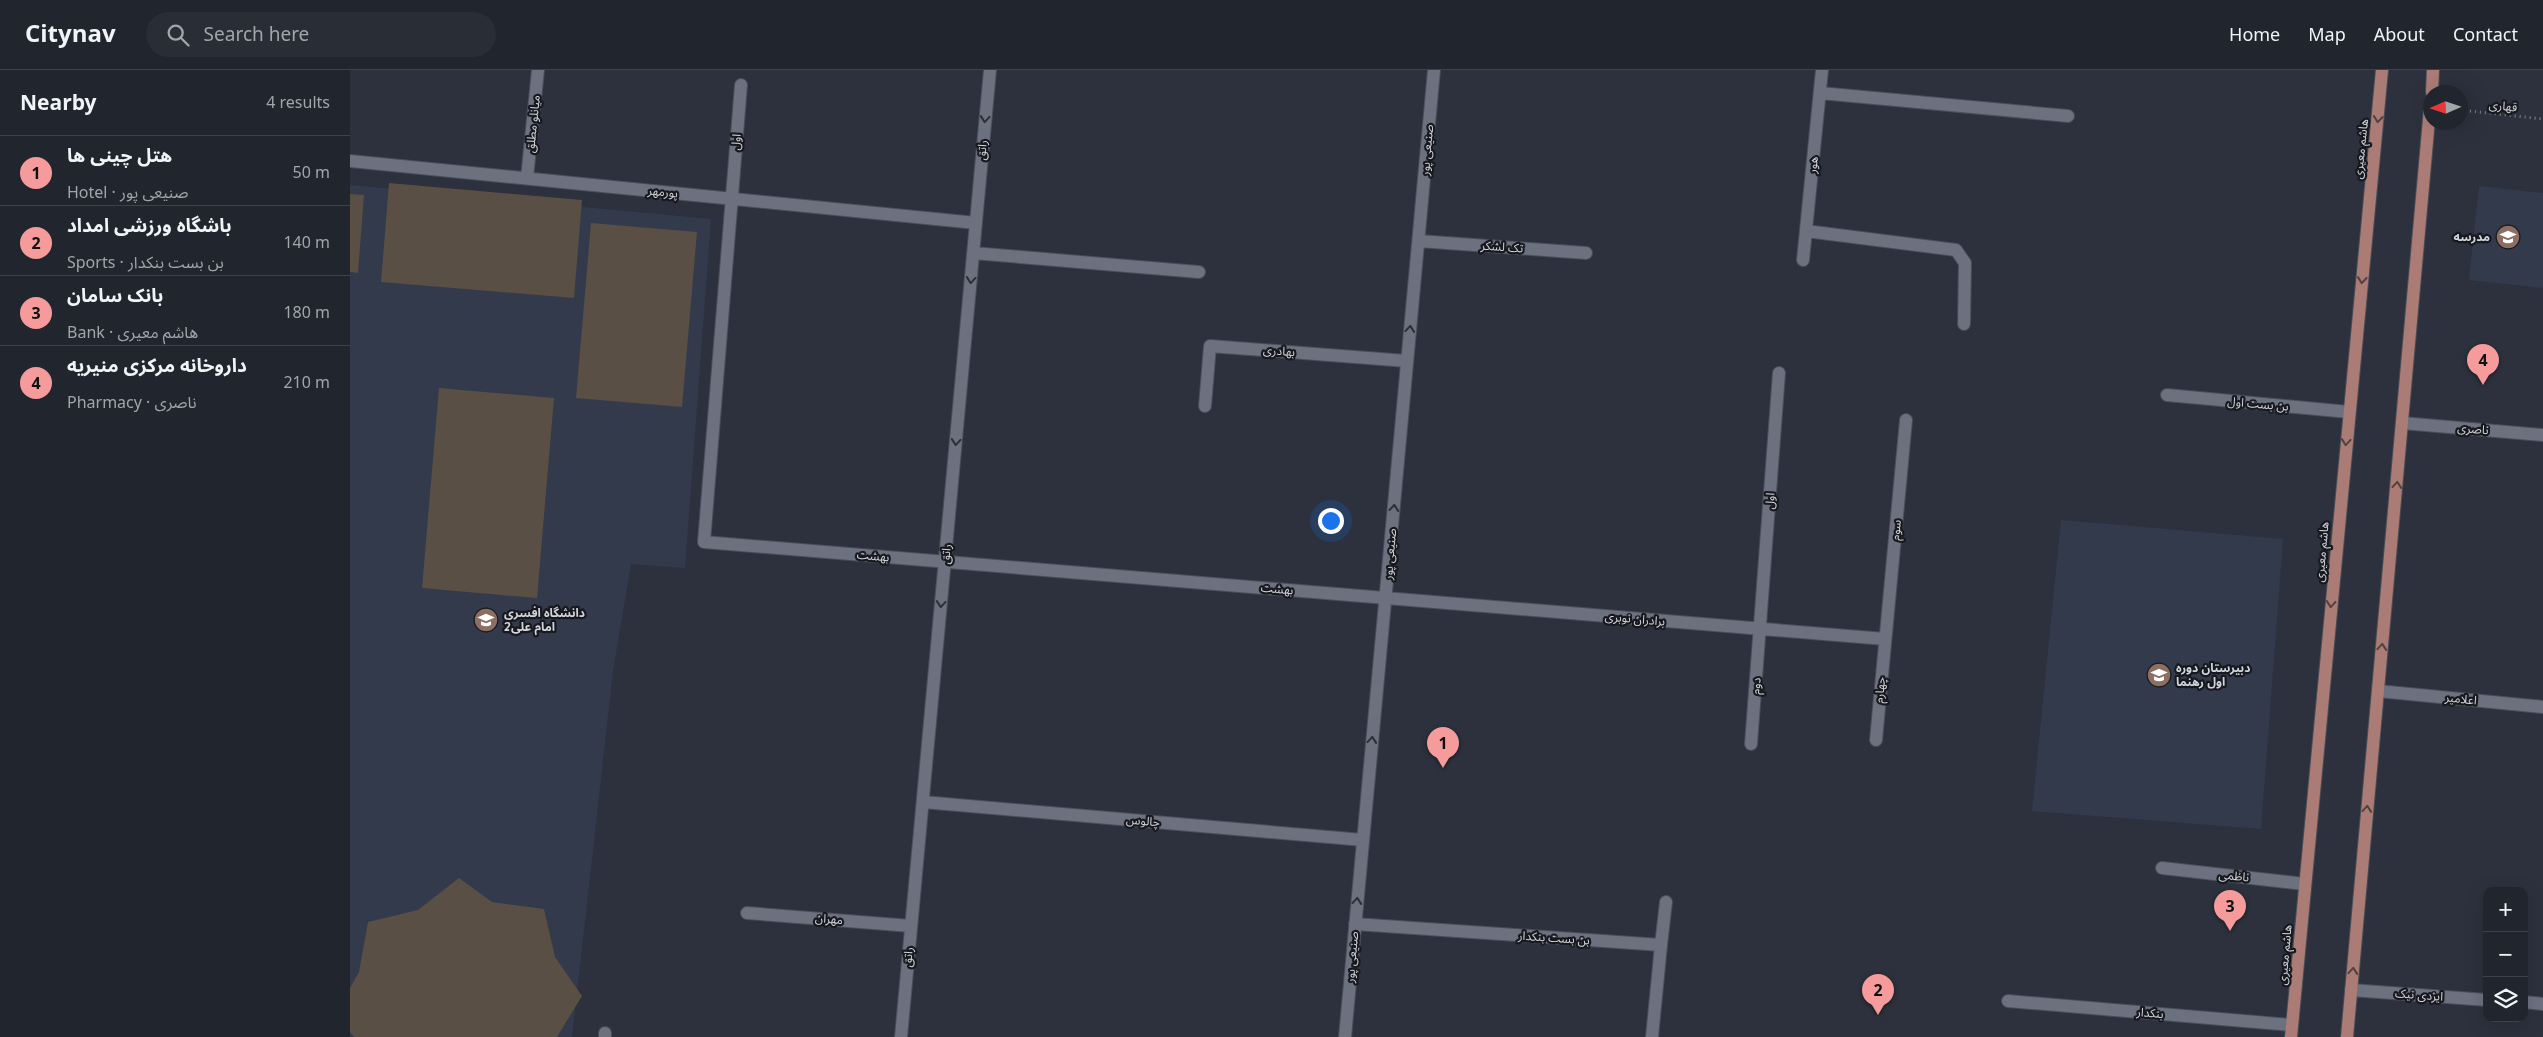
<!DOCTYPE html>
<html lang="en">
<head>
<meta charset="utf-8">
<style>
	body { margin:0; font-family:Georgia,"Noto Sans Arabic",serif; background:#292d36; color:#f1f3f6 }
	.controls { position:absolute; right:15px; bottom:15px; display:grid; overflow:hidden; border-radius:10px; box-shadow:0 5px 20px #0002 }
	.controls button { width:45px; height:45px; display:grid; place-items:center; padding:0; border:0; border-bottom:1px solid #3e424a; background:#21252e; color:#f1f3f6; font:25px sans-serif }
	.compass { position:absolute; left:2073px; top:15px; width:45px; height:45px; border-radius:50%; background:#21252e; box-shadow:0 5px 20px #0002; rotate:267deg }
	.you { position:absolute; left:980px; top:450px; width:18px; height:18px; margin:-12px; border:4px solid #fff; border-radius:50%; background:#1a73e8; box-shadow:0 0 0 8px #1a73e833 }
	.badge { display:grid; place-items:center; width:32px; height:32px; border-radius:50%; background:#f59b9c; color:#111; font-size:16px; font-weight:700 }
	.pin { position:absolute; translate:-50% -41px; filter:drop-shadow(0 1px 2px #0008) }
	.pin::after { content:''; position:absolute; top:26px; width:18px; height:15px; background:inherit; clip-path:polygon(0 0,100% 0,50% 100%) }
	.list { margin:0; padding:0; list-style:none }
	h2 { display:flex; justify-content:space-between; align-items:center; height:65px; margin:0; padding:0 20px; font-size:21px }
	h2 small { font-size:16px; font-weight:400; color:#a2a5aa }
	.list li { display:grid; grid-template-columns:32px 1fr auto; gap:15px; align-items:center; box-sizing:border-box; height:70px; padding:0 20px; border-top:1px solid #3e424a }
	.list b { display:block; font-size:19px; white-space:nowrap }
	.list p { margin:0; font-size:16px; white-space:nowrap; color:#a2a5aa }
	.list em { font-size:16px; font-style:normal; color:#a2a5aa }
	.icon { flex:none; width:28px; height:28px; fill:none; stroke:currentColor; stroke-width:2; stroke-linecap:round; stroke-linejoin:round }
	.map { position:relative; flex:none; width:2193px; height:967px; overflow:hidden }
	header { display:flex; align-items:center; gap:30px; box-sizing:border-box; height:70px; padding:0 25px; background:#21252e; border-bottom:1px solid #3e424a }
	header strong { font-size:24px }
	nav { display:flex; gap:28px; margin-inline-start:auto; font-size:18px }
	.search { width:350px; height:45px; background:#292d36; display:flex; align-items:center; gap:12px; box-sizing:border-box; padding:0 18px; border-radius:28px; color:#a2a5aa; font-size:19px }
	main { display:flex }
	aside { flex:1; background:#21252e }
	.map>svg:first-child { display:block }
</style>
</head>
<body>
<header>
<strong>Citynav</strong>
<div class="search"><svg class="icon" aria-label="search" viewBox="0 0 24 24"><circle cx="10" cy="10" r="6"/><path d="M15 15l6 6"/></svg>Search here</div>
<nav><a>Home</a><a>Map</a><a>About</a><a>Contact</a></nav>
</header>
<main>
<aside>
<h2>Nearby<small>4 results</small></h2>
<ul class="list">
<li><span class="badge">1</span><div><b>هتل چینی ها</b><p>Hotel · صنیعی پور</p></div><em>50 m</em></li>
<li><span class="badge">2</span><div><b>باشگاه ورزشی امداد</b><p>Sports · بن بست بنکدار</p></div><em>140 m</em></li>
<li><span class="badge">3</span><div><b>بانک سامان</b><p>Bank · هاشم معیری</p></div><em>180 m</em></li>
<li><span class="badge">4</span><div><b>داروخانه مرکزی منیریه</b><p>Pharmacy · ناصری</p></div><em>210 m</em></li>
</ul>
</aside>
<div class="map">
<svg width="2193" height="967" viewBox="0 0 2193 967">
	<rect width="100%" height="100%" fill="#2c313d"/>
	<path fill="#333a4c" d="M0,115L361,149L335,498L281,494L263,601L222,967H0Z
		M2129,116L2193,123V218L2119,210Z
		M1711,450L1933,469L1911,759L1682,741Z"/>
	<path fill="#594f44" d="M39,113L232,130L224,228L31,212Z
		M0,124L14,125L8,203L0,202Z
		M241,153L347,162L332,337L226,328Z
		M89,318L204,328L187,528L72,518Z
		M109,808L142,832L194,839L205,887L232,926L207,967H4L0,962V918L9,902L18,852L68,840Z"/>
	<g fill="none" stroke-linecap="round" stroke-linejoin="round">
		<g stroke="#4a4e58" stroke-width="14">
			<path id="minor" d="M391,15L354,472L1535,569
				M1470,23L1718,46
				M0,91L626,153
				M177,108L188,0
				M1456,161L1606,180L1615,193L1614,254
				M1069,171L1236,183
				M623,183L849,202
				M1453,190L1472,0
				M1817,325L1999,342
				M855,336L860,276L1057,291
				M2052,353L2193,365
				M2028,621L2193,637
				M1526,670L1556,350
				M1401,674L1429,303
				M573,732L1013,770
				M1812,798L1955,814
				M397,843L561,856
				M1005,854L1311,875L1302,967
				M1311,875L1316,832
				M2001,920L2137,930
				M1658,931L1942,955
				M2174,932L2193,934
				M255,967V963
				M551,967L640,0
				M995,967L1084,0"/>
		</g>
		<g stroke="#4a4e58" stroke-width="14">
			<path id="major" d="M2082,22L2083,0
				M1941,967L2032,0
				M1997,967L2080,38"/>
		</g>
		<path stroke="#81858f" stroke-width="3" stroke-dasharray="1 4" stroke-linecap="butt" d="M2110,40L2193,49"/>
		<use href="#minor" stroke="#6c7180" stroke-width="12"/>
		<use href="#major" stroke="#ab7c75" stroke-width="12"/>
	</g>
	<defs><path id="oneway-chevron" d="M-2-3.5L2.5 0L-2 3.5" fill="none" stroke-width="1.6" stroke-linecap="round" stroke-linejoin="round" transform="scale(1.25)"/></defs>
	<g stroke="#2c2f36">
		<use href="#oneway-chevron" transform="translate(635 49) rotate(95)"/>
		<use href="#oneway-chevron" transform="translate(621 210) rotate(95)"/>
		<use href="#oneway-chevron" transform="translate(1060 259) rotate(-85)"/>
		<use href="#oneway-chevron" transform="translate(606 372) rotate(95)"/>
		<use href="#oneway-chevron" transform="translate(1044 438) rotate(-85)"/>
		<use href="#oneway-chevron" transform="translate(591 534) rotate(95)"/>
		<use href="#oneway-chevron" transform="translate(1022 670) rotate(-85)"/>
		<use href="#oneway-chevron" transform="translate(1007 831) rotate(-85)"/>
	</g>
	<g stroke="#524141">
		<use href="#oneway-chevron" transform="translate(2028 49) rotate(96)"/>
		<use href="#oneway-chevron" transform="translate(2012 210) rotate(96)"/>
		<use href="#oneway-chevron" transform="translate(1996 372) rotate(95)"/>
		<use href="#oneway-chevron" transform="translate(2047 415) rotate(-85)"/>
		<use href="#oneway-chevron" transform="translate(1981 534) rotate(95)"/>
		<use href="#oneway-chevron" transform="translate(2032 577) rotate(-85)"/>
		<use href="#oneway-chevron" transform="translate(2017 739) rotate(-85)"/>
		<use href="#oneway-chevron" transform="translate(2003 901) rotate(-85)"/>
	</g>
	<defs>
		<g id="school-disc" transform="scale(1.25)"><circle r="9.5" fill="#8d6e63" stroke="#17191e"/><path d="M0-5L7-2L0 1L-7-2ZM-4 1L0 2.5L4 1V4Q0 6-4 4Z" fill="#fff"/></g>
		<g id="university-disc" transform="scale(1.25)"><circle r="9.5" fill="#8d6e63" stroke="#17191e"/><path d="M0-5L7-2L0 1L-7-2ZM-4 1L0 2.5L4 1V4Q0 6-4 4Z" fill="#fff"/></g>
	</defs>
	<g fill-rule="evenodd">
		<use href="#school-disc" x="2158" y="167"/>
		<use href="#university-disc" x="136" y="550"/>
		<use href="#school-disc" x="1809" y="605"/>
	</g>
	<g text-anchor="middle" stroke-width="4.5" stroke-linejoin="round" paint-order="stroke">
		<g font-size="12" fill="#d2d5dd" stroke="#17191e">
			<text transform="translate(2153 36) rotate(6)" y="4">قهاری</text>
			<text transform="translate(183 54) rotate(-84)" y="4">میانلو مطلق</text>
			<text transform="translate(386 72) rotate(-85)" y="4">اول</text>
			<text transform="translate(2011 79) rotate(-84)" y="4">هاشم معیری</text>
			<text transform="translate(632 80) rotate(-85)" y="4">راتق</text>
			<text transform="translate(1077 80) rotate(-85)" y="4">صنیعی پور</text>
			<text transform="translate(1463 95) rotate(-84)" y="4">هور</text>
			<text transform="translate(313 122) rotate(6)" y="4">پورمهر</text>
			<text transform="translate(1152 177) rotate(4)" y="4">تک لشکر</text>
			<text transform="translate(929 281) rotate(4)" y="4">بهادری</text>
			<text transform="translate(1908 334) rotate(5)" y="4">بن بست اول</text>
			<text transform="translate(2123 359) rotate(5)" y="4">ناصری</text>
			<text transform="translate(1420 431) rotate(-86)" y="4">اول</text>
			<text transform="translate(1546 460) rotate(-84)" y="4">سوم</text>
			<text transform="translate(1972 482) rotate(-85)" y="4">هاشم معیری</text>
			<text transform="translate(596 484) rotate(-85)" y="4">راتق</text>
			<text transform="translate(1040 484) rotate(-85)" y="4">صنیعی پور</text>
			<text transform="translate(523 486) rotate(5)" y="4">بهشت</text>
			<text transform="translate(927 519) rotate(5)" y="4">بهشت</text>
			<text transform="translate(1285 549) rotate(5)" y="4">برادران نوبری</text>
			<text transform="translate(1406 616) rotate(-86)" y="4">دوم</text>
			<text transform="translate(1530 620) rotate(-85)" y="4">چهارم</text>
			<text transform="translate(2111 629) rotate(6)" y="4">اعلامیر</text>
			<text transform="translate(793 751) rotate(5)" y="4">چالوس</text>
			<text transform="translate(1884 806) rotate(6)" y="4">ناظمی</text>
			<text transform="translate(479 849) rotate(5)" y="4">مهران</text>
			<text transform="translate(1204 868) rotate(4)" y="4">بن بست بنکدار</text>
			<text transform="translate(1935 885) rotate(-85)" y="4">هاشم معیری</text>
			<text transform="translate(558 887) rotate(-85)" y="4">راتق</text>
			<text transform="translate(1002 887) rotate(-85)" y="4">صنیعی پور</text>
			<text transform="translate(2069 925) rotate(4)" y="4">ایزدی نیک</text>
			<text transform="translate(1800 943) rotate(5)" y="4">بنکدار</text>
		</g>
		<g font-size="12" font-weight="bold" fill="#d2d5dd" stroke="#17191e" text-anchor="start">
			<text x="2140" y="171" text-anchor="end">مدرسه</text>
			<text x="154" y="547">دانشگاه افسری<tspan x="154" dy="14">امام علی2</tspan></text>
			<text x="1826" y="602">دبیرستان دوره<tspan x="1826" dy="14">اول رهنما</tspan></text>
		</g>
	</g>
</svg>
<div class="controls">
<button>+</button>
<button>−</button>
<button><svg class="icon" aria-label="layers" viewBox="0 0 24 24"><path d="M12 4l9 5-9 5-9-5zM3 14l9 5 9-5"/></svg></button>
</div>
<svg class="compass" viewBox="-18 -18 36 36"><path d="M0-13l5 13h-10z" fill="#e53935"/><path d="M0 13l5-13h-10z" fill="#a2a5aa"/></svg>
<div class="you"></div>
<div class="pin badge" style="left:1093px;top:698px">1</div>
<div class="pin badge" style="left:1528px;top:945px">2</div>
<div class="pin badge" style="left:1880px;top:861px">3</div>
<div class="pin badge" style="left:2133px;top:315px">4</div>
</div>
</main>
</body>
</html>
